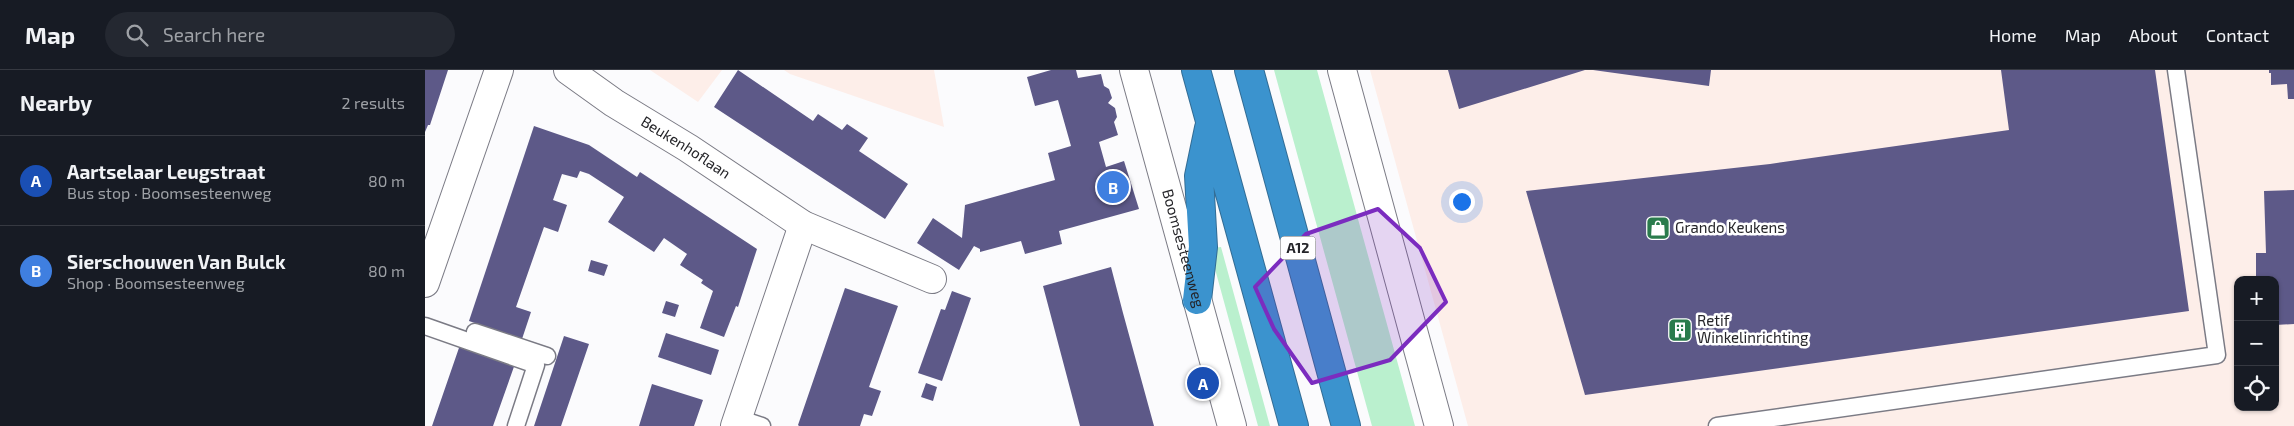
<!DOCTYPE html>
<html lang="en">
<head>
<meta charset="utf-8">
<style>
	body { margin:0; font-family:"Exo 2",sans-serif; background:#242831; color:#f1f3f6 }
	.controls { position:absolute; right:15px; bottom:15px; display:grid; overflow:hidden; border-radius:10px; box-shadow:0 1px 4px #0004 }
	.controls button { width:45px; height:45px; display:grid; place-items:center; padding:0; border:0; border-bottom:1px solid #363941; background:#171b24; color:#f1f3f6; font:25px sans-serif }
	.you { position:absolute; left:1036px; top:131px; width:18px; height:18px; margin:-12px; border:4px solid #fff; border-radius:50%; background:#1a73e8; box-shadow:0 0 0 8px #1a73e833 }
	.badge { display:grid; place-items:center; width:32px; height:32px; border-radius:50%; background:#2a7b4c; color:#fff; font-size:16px; font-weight:700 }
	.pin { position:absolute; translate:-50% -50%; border:2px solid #fff; box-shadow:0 1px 5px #0006 }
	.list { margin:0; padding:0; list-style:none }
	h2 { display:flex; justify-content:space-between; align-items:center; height:65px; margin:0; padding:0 20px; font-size:21px }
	h2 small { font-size:16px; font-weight:400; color:#9ea1a6 }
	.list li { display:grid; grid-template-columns:32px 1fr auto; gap:15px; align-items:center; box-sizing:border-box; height:90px; padding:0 20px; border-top:1px solid #363941 }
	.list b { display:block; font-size:19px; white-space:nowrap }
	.list p { margin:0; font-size:16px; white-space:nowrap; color:#9ea1a6 }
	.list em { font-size:16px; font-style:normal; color:#9ea1a6 }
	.icon { flex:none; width:28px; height:28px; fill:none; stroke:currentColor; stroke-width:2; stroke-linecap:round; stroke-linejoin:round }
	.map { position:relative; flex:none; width:1869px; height:356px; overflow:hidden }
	header { display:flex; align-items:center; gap:30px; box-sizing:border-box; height:70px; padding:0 25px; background:#171b24; border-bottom:1px solid #363941 }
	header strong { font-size:24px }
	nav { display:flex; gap:28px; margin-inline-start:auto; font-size:18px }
	.search { width:350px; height:45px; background:#242831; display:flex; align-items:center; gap:12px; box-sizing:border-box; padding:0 18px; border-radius:28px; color:#9ea1a6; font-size:19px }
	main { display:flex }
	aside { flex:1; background:#171b24 }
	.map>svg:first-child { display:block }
</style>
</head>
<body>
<header>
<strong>Map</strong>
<div class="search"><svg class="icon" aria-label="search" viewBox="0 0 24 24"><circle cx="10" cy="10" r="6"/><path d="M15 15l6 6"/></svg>Search here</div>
<nav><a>Home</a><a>Map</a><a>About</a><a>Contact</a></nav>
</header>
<main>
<aside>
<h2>Nearby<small>2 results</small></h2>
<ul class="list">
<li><span class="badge" style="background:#1a4fb4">A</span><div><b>Aartselaar Leugstraat</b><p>Bus stop · Boomsesteenweg</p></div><em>80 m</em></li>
<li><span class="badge" style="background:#3f7fe0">B</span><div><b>Sierschouwen Van Bulck</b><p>Shop · Boomsesteenweg</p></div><em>80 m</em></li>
</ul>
</aside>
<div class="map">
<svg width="1869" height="356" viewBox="0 0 1869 356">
	<rect width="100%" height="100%" fill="#fbfbfd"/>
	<path fill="#fdeee9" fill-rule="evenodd" d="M225,0H297L273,32Z
		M359,0H509L519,57L365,4Z
		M945,0H1869V356H1043ZM1813,210H1850V337H1813Z"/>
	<path fill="#baf0ce" d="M849,0H892L990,356H947Z
		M796,177L845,356H833L790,199L788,178Z"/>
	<path fill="#5d5988" d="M0,0H23L5,55H3L0,62Z
		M313,0L388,51L393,44L417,60L422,54L443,68L434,81L483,114L460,149L289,37Z
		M626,0H651L653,8L676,4L679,16L684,19L687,28L683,33L690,38L692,47L689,52L693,65L674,72L681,97L699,91L714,139L634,161L637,174L600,184L596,171L555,182V179L549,176L534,200L492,173L508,148L537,168L540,135L630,110L623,83L646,76L633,30L610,36L602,7Z
		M1023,0H1160L1034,39Z
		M1168,0H1286L1284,16Z
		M1576,0H1730L1764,241L1160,325L1101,121L1345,94L1584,60Z
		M1844,0H1869V29H1863L1862,14L1846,15V3H1844Z
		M109,56L164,75L212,107L215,102L332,179L313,237L311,236L299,267L275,258L288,221L276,213L278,210L255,195L262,184L239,168L229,182L183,152L199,127L164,104L155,101L152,108L137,104L128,130L142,135L133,162L119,157L91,237L106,242L97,269L44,251Z
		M1869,120V254L1850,255V210H1831V183H1841L1839,121Z
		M166,190L183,195L179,206L163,201Z
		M686,197L698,243L729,356H655L618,216Z
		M420,218L473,236L444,317L456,321L447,346L439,344L435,356H374L373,355Z
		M527,221L546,228L517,311L493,303L516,239L520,240Z
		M241,231L254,235L250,247L237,243Z
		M241,263L294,280L286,305L233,287Z
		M139,266L164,274L136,356H109Z
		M36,272L91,291L68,356H7Z
		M501,313L512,317L508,331L496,327Z
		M227,314L278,330L269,356H214Z"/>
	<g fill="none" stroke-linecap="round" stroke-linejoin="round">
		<g stroke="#7b7b85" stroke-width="19">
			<path id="lane" d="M0,256L111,295L91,356
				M50,262L122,286
				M313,348L337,356
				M1292,356L1792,285L1751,0"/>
		</g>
		<g stroke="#7b7b85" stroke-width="30">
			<g id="street">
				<path id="s1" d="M143,0L189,33L263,78L378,155L507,209"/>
				<path d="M0,213L74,0"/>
				<path d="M310,356L378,155"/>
			</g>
		</g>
		<g stroke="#7b7b85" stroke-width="30">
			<g id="secondary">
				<path id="s2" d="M709,0L807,356"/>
				<path d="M917,0L1014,356"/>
			</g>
		</g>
		<g stroke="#336c94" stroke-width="30">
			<path id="highway" d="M771,0L869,356
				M824,0L921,356
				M772,230L778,177L774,106L784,58"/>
		</g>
		<use href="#lane" stroke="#fff" stroke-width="16"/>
		<use href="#street" stroke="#fff" stroke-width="28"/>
		<use href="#secondary" stroke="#fff" stroke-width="28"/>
		<use href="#highway" stroke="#3b93ce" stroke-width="28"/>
	</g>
	<path fill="#7b2cbf" fill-opacity="0.2" stroke="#7b2cbf" stroke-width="4" stroke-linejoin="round" d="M953,139L995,178L1021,232L965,290L887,313L849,259L830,217L881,164Z"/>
	<defs>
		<g id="shop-square" transform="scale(1.25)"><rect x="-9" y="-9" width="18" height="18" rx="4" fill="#2a7b4c" stroke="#fff"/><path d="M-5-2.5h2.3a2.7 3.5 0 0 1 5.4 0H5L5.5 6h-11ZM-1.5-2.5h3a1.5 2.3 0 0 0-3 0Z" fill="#fff"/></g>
		<g id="building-square" transform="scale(1.25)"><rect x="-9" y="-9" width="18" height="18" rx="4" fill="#2a7b4c" stroke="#fff"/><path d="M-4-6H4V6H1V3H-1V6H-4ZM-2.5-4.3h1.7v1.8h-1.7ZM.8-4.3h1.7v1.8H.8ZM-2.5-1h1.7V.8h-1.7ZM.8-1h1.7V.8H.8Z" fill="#fff"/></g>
	</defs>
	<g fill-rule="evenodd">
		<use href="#shop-square" x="1233" y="158"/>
		<use href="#building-square" x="1255" y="260"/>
	</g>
	<g text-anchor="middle" stroke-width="5" stroke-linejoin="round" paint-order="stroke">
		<rect fill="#fff" stroke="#666669" stroke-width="1" x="855.5" y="166.5" width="35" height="23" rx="4"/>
		<g font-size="14" font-weight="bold" fill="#252529">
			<text x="873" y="183">A12</text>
		</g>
		<g font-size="15" fill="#252529" stroke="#fff">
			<text dy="5" stroke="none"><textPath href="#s1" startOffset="141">Beukenhoflaan</textPath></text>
			<text dy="5" stroke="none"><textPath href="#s2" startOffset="185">Boomsesteenweg</textPath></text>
		</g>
		<g font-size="15" fill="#252529" stroke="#fff" text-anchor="start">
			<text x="1250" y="163">Grando Keukens</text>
			<text x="1272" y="256">Retif<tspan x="1272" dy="17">Winkelinrichting</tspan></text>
		</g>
	</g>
</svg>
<div class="controls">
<button>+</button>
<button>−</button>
<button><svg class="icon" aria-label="locate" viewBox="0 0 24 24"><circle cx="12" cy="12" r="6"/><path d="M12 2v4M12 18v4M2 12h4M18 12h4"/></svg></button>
</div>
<div class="you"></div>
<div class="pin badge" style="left:778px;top:313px;background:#1a4fb4">A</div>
<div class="pin badge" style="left:688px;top:117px;background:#3f7fe0">B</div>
</div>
</main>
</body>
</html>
